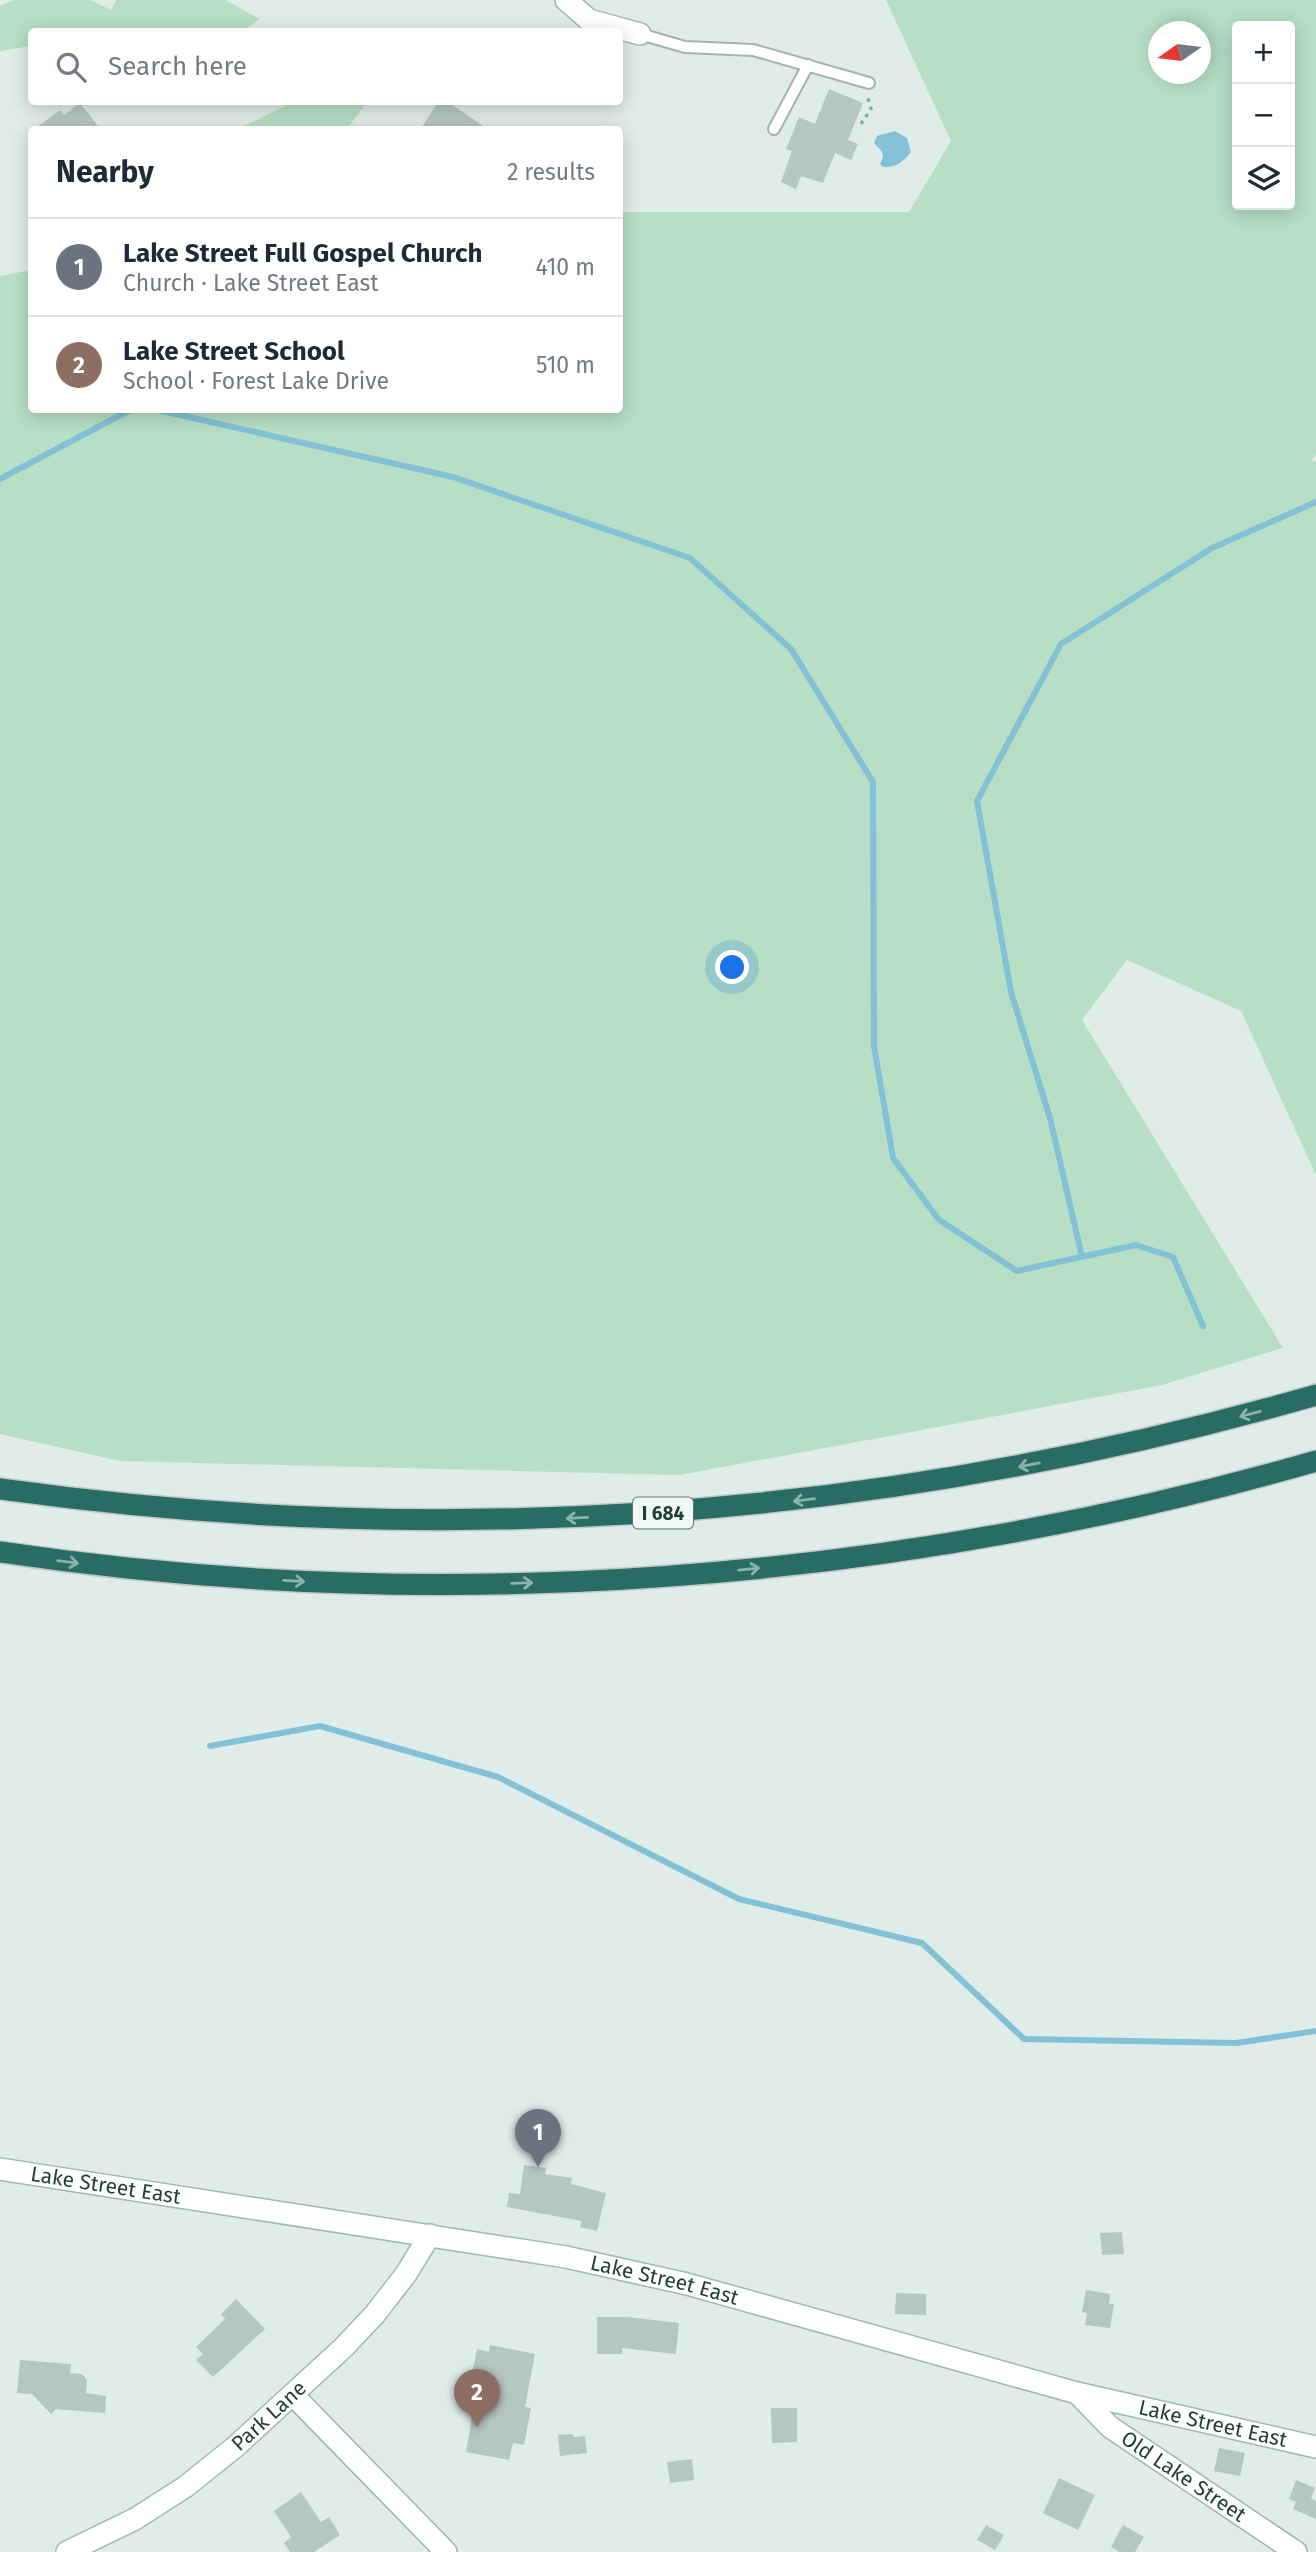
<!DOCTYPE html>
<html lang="en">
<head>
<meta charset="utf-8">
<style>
	body { margin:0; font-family:"Fira Sans",sans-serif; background:#f6f6f7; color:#1f2937 }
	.controls { position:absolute; right:21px; top:21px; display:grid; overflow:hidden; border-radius:7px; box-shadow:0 4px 18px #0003 }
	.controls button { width:63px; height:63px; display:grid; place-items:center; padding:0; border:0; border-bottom:2px solid #e0e1e3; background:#fff; color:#1f2937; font:35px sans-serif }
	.compass { position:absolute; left:1148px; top:21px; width:63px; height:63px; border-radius:50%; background:#fff; box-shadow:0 4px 18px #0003; rotate:256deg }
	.you { position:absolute; left:733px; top:968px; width:24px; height:24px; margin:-18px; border:5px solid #fff; border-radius:50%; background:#1a73e8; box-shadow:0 0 0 10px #1a73e833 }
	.badge { display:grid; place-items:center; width:46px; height:46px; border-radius:50%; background:#835441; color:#fff; font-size:23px; font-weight:700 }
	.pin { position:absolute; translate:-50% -58px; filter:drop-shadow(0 2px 4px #0008) }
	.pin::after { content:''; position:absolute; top:37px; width:24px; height:21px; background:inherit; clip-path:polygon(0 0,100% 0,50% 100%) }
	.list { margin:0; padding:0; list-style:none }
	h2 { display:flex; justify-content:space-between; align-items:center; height:91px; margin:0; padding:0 28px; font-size:30px }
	h2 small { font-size:23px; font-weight:400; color:#747a83 }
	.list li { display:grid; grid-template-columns:46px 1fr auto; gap:21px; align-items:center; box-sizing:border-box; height:98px; padding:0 28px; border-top:2px solid #e0e1e3 }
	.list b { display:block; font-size:26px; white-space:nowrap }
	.list p { margin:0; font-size:23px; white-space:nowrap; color:#747a83 }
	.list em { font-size:23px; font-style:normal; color:#747a83 }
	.icon { flex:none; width:38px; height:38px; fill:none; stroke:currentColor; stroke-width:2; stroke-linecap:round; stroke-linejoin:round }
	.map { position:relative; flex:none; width:1316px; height:2552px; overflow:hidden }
	.search { position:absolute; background:#fff; box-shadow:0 4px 18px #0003; left:28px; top:28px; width:595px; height:77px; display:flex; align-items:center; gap:18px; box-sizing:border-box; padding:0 24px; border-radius:7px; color:#747a83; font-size:26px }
	.panel { position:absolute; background:#fff; box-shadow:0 4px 18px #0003; left:28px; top:126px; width:595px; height:287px; border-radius:7px }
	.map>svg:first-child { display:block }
</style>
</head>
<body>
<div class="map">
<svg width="1316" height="2552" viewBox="0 0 1316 2552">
	<rect width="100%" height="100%" fill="#e0ece8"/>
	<path fill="#b6dfc5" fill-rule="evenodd" d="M14,0H91L111,10L116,0H225L260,19L243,31L32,32L31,46L0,51V6Z
		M886,0H1316V455L1311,460L1316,462V1175L1241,1011L1127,960L1082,1020L1283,1348L1162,1385L680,1475L120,1461L0,1434V276L31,270L32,410H620V212H909L951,141ZM1237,26H1290V205H1237ZM1158,32H1200V74H1158Z
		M293,102H367L347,129H238Z"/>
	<path fill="#83c1d6" d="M895,131L907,138L911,152C903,162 896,168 883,167L880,164C886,154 882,151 874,143L877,136Z"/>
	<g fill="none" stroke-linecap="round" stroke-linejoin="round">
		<path stroke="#83c1d6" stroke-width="6" d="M158,410L453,477L690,558L791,649L873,782L874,1046L893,1158L939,1220L1017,1271L1136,1245L1173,1257L1203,1326
			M0,479L130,410
			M1082,1257L1050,1118L1011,992L977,801L1061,644L1212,548L1316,502
			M210,1746L320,1726L498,1777L739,1899L922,1943L1024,2039L1236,2043L1316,2031"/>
	</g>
	<path fill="#b5c7c1" d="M829,89L863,103L848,140L858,144L851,160L835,153L823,183L801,176L796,189L781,182L792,151L786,149L799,117L815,124Z
		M438,102H448L489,130H420Z
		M80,103L101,130H33L60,110L64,115Z
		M524,2165L546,2168L545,2174L572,2178L571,2184L606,2193L597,2231L580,2227L582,2221L507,2207L509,2193L520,2194Z
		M1122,2232L1124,2254L1102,2255L1100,2233Z
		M1086,2290L1110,2294L1109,2304H1114L1110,2328L1085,2325L1087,2313L1082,2312Z
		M896,2293L926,2294V2315L895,2314Z
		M236,2299L265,2329L213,2377L196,2360L203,2354L196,2347L225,2319L221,2314Z
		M597,2317H627L679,2323L676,2354L622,2348V2354H597Z
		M490,2345L535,2354L525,2407L531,2408L524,2445L513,2443L509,2460L466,2452L472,2417L476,2418L482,2386L470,2384L477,2349L489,2352Z
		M20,2360L71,2364L70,2373L82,2374L87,2380L86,2393L106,2396L105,2413L56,2409L51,2414L32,2394L17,2393Z
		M771,2408H797V2442L772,2443Z
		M573,2434L574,2437L585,2436L587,2453L560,2456L558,2435Z
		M1219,2448L1245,2453L1240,2476L1214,2471Z
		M692,2459L694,2480L670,2483L667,2462Z
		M1059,2478L1095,2495L1078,2530L1043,2513Z
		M1296,2480L1315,2488L1311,2499L1316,2501V2519L1293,2509L1296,2502L1289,2499Z
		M301,2492L321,2522L329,2517L340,2535L314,2552H290L284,2543L291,2537L274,2511Z
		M986,2525L1004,2535L995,2550L977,2540Z
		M1123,2525L1144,2537L1135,2552H1120L1111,2547Z"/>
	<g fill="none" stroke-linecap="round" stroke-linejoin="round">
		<g stroke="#a2b4b0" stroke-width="14">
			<path id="lane" d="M640,34L685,47L753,50L869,83
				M774,129L808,65"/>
		</g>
		<g stroke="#a2b4b0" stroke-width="24">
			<g id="street">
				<path d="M566,0L589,20L640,34"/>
				<path id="s1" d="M1077,2393L1110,2427L1296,2552"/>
				<path d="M293,2395L446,2552"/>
			</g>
		</g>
		<g stroke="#9db9b1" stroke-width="24">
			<g id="secondary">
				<path id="s2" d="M0,2169L566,2257L687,2284L1077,2393L1316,2447"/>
				<path id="s3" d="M67,2552L135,2519L185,2487L235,2447L343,2348L375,2314L406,2274L430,2235"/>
			</g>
		</g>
		<g stroke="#c0c9c7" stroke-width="24">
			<path id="highway" d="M0,1489C446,1551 883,1519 1316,1395
				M0,1552C438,1617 891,1583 1316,1461"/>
		</g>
		<path stroke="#7db2a6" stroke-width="3.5" stroke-dasharray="3.5 5" stroke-linecap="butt" d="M861,124L871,109L867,95"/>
		<use href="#lane" stroke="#fff" stroke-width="10"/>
		<use href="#street" stroke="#fff" stroke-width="21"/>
		<use href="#secondary" stroke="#fff" stroke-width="21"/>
		<use href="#highway" stroke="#296c64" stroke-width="21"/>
	</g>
	<defs><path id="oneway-shaft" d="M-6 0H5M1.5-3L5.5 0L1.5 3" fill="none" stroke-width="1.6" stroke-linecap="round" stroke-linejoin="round" transform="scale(1.75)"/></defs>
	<g stroke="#8cb2ac">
		<use href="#oneway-shaft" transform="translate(1250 1414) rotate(165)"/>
		<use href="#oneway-shaft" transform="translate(1029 1465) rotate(169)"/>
		<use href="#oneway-shaft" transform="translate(804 1500) rotate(173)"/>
		<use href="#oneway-shaft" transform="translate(577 1518) rotate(177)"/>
		<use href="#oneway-shaft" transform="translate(68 1562) rotate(7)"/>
		<use href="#oneway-shaft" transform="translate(749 1569) rotate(-6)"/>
		<use href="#oneway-shaft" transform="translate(294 1581) rotate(3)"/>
		<use href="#oneway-shaft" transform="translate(522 1583) rotate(-2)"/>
	</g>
	<g text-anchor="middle" stroke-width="5" stroke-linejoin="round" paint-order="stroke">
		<rect fill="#f0f8f5" stroke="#5e7671" stroke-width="2" x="633" y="1497.5" width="60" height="31" rx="5"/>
		<g font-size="19" font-weight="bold" fill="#1f3e38">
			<text x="663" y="1520">I 684</text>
		</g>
		<g font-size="21" fill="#1f3e38" stroke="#f0f8f5">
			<text dy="7" stroke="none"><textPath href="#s2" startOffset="107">Lake Street East</textPath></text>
			<text dy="7" stroke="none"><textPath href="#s2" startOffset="674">Lake Street East</textPath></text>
			<text dy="7" stroke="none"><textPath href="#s3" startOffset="245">Park Lane</textPath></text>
			<text dy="7" stroke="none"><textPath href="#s2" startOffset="1241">Lake Street East</textPath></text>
			<text dy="7" stroke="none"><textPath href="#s1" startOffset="136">Old Lake Street</textPath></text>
		</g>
	</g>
</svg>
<div class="controls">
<button>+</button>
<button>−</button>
<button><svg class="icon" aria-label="layers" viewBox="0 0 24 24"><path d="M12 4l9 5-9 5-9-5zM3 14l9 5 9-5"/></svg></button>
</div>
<svg class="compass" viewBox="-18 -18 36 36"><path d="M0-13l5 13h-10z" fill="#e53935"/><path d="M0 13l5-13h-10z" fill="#747a83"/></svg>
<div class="you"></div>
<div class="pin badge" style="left:538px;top:2167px;background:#6b7280">1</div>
<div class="pin badge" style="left:477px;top:2427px;background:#8d6e63">2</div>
<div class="search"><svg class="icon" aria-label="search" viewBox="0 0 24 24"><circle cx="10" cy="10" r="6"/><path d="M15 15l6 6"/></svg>Search here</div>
<section class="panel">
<h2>Nearby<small>2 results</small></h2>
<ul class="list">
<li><span class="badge" style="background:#6b7280">1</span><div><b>Lake Street Full Gospel Church</b><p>Church · Lake Street East</p></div><em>410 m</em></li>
<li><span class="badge" style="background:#8d6e63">2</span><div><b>Lake Street School</b><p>School · Forest Lake Drive</p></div><em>510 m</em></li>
</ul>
</section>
</div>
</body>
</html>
